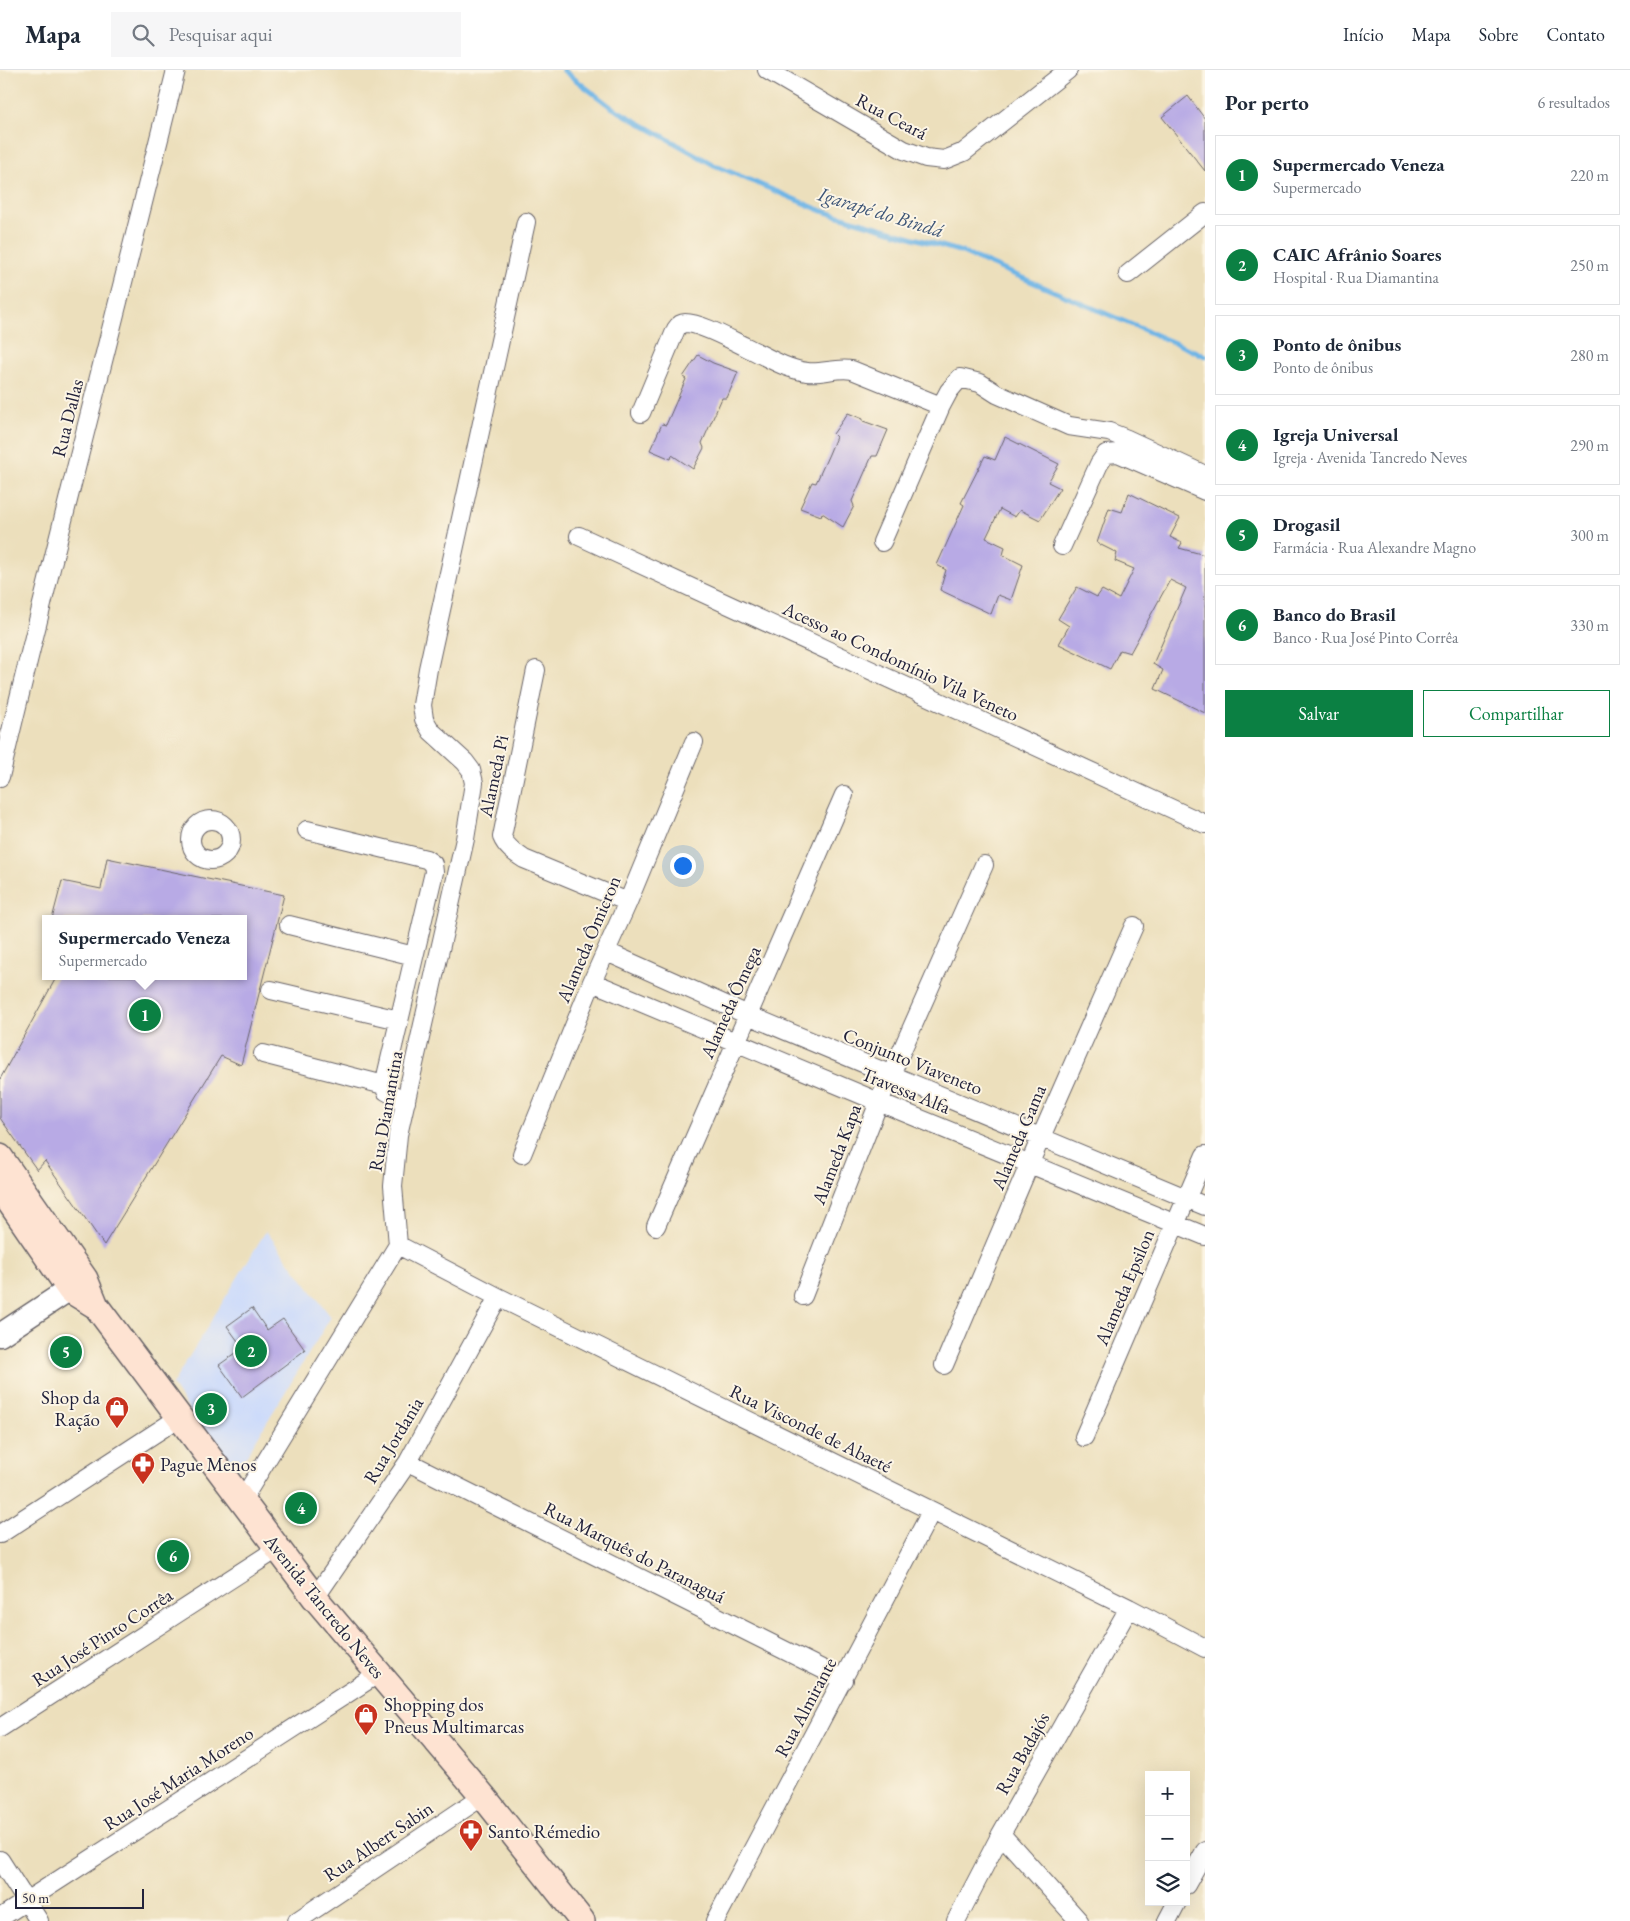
<!DOCTYPE html>
<html lang="pt">
<head>
<meta charset="utf-8">
<style>
	body { margin:0; font-family:"EB Garamond",serif; background:#f6f6f7; color:#1f2937 }
	.controls { position:absolute; right:15px; bottom:15px; display:grid; overflow:hidden; border-radius:0px; box-shadow:0 5px 20px #0002 }
	.controls button { width:45px; height:45px; display:grid; place-items:center; padding:0; border:0; border-bottom:1px solid #e0e1e3; background:#fff; color:#1f2937; font:25px sans-serif }
	.scale { position:absolute; left:15px; bottom:12px; width:129px; box-sizing:border-box; padding-left:5px; border:2px solid #22223b; border-top:0; font-size:14px; line-height:18px; white-space:nowrap; color:#22223b; -webkit-text-stroke:4px #fcf5e5; paint-order:stroke }
	.you { position:absolute; left:682px; top:795px; width:18px; height:18px; margin:-12px; border:4px solid #fff; border-radius:50%; background:#1a73e8; box-shadow:0 0 0 8px #1a73e833 }
	.badge { display:grid; place-items:center; width:32px; height:32px; border-radius:50%; background:#0b8043; color:#fff; font-size:16px; font-weight:700 }
	.pin { position:absolute; translate:-50% -50%; border:2px solid #fff; box-shadow:0 1px 5px #0006 }
	.popup { position:absolute; left:42px; top:845px; width:205px; height:65px; box-sizing:border-box; display:grid; place-content:center; border-radius:0px; background:#fff; filter:drop-shadow(0 1px 4px #0005); font-size:16px; white-space:nowrap; color:#747a83 }
	.popup b { font-size:19px; color:#1f2937 }
	.popup::after { content:''; position:absolute; left:50%; top:100%; margin-left:-10px; border:10px solid transparent; border-top-color:#fff }
	.list { margin:0; padding:0; list-style:none }
	h2 { display:flex; justify-content:space-between; align-items:center; height:65px; margin:0; padding:0 20px; font-size:21px }
	h2 small { font-size:16px; font-weight:400; color:#747a83 }
	.list li { display:grid; grid-template-columns:32px 1fr auto; gap:15px; align-items:center; box-sizing:border-box; height:80px; margin:0 10px 10px; padding:0 10px; border:1px solid #e0e1e3; border-radius:0px }
	.list b { display:block; font-size:19px; white-space:nowrap }
	.list p { margin:0; font-size:16px; white-space:nowrap; color:#747a83 }
	.list em { font-size:16px; font-style:normal; color:#747a83 }
	.actions { display:flex; gap:10px; padding:15px 20px }
	.actions a { flex:1; padding:11px 0; border:1px solid #0b8043; border-radius:0px; text-align:center; font-size:18px; color:#0b8043 }
	.actions .main { background:#0b8043; color:#fff }
	.icon { flex:none; width:28px; height:28px; fill:none; stroke:currentColor; stroke-width:2; stroke-linecap:round; stroke-linejoin:round }
	.map { position:relative; flex:none; width:1205px; height:1851px; overflow:hidden }
	header { display:flex; align-items:center; gap:30px; box-sizing:border-box; height:70px; padding:0 25px; background:#fff; border-bottom:1px solid #e0e1e3 }
	header strong { font-size:24px }
	nav { display:flex; gap:28px; margin-inline-start:auto; font-size:18px }
	.search { width:350px; height:45px; background:#f6f6f7; display:flex; align-items:center; gap:12px; box-sizing:border-box; padding:0 18px; border-radius:0px; color:#747a83; font-size:19px }
	main { display:flex }
	aside { flex:1; background:#fff }
	.map>svg:first-child { display:block }
</style>
</head>
<body>
<header>
<strong>Mapa</strong>
<div class="search"><svg class="icon" aria-label="search" viewBox="0 0 24 24"><circle cx="10" cy="10" r="6"/><path d="M15 15l6 6"/></svg>Pesquisar aqui</div>
<nav><a>Início</a><a>Mapa</a><a>Sobre</a><a>Contato</a></nav>
</header>
<main>
<div class="map">
<svg width="1205" height="1851" viewBox="0 0 1205 1851">
	<rect width="100%" height="100%" fill="#fcf5e5"/>
	<filter id="ink" filterUnits="userSpaceOnUse"><feTurbulence type="fractalNoise" baseFrequency=".02" numOctaves="2"/><feDisplacementMap in="SourceGraphic" scale="10" xChannelSelector="R" yChannelSelector="G"/><feConvolveMatrix kernelMatrix="1 2 1 2 8 2 1 2 1" color-interpolation-filters="sRGB"/></filter>
	<filter id="wash" filterUnits="userSpaceOnUse"><feTurbulence type="fractalNoise" baseFrequency=".0096" numOctaves="4" result="noise"/><feDisplacementMap in="SourceGraphic" scale="20" xChannelSelector="R" yChannelSelector="G"/><feGaussianBlur stdDeviation="1.12" result="paint"/><feColorMatrix in="noise" values="0 0 0 0 0 0 0 0 0 0 0 0 0 0 0 0 0 1.4 0 .05"/><feComposite in="paint" operator="in"/></filter>
	<g filter="url(#wash)">
		<rect width="100%" height="100%" fill="#ecdfbc"/>
		<path fill="#cddbfa" d="M266,1161L331,1247L234,1406L172,1315Z"/>
		<g fill="none" stroke-linecap="round" stroke-linejoin="round">
			<path stroke="#6fb5e6" stroke-width="5" d="M563,0L611,37L714,95L822,141L962,182L1205,286"/>
		</g>
		<g id="blocks">
			<path fill="#b8aae5" d="M1188,26L1205,49V101L1162,47Z
				M698,285L713,293L738,302L727,328H722L702,373L704,378L693,399L672,385L671,389L650,380L662,354L666,355L686,309L683,307Z
				M848,343L863,349V351L888,360L877,386H872L852,431L854,436L843,457L822,443L821,446L800,438L812,412L816,413L829,384L836,367L833,364Z
				M1005,367L1059,394L1048,412L1060,418L1040,450L1020,440L1015,447L1000,439L986,468L1005,477L1003,485L1023,495L1011,530L998,525L991,544L940,520L946,500L937,495L964,435L961,433L985,386L995,390Z
				M1129,423L1180,448L1170,467L1182,473L1179,478L1205,485V643L1155,619L1163,600L1153,594L1186,518L1170,510L1130,583L1120,580L1110,599L1059,574L1069,556L1058,549L1077,517L1097,527L1102,520L1119,529L1134,499L1115,491L1117,483L1097,473L1109,438L1122,442Z
				M107,788L284,825L241,995L221,986L104,1175L45,1091L37,1100L0,1048V1009L57,906H244V849H52L62,811L101,819Z
				M252,1238L267,1260L283,1249L305,1280L242,1327L219,1295L243,1278L227,1256Z"/>
		</g>
	</g>
	<g filter="url(#ink)">
		<use href="#blocks" fill-opacity="0" stroke="#696468" stroke-width="1"/>
		<g fill="none" stroke-linecap="round" stroke-linejoin="round">
			<g stroke="#696468" stroke-width="20">
				<path id="minor" d="M767,0L904,80L926,88L944,90L964,82L1068,0
					M1128,204L1205,143
					M641,343L676,259C678,256 681,253 685,253C701,253 731,270 746,277C765,286 785,299 807,302C822,304 837,297 852,300L941,336L949,321L960,308L980,313L997,324L1069,356L1109,362L1127,369L1205,405
					M579,466L1205,754
					M882,472L941,336
					M1062,476L1099,394L1106,384L1118,383L1205,421
					M536,600L502,767C506,777 515,783 524,789L628,832
					M0,707C56,471 118,236 176,0
					M191 770a20 20 0 1 1 40 0a20 20 0 1 1-40 0Z
					M307,760L426,789L433,794L434,802L384,1015
					M289,855L414,886
					M607,882L748,945L1205,1136
					M592,912L879,1032L1205,1166
					M271,920L399,950
					M263,984L384,1015L386,1021L406,1032
					M522,1084L592,912L628,832L694,672
					M656,1156L844,725
					M398,1175L498,1227L1129,1538L1205,1578
					M803,1226L879,1032L984,795
					M944,1295L1041,1067L1134,856
					M1084,1367L1205,1085
					M408,1392L844,1610
					M241,1432L398,1175L393,1116L398,1065L465,769L474,713L471,700L465,692L431,661L424,649L422,635L428,599L526,152
					M0,1464L180,1347
					M315,1528L408,1392L498,1227
					M0,1658L277,1479
					M1001,1764L1079,1851
					M0,1790L39,1851
					M1186,1815L1205,1781
					M0,1848L379,1603
					M297,1851L483,1726
					M715,1851L931,1442
					M956,1851L1001,1764L1129,1538
					M1167,1851L1177,1832"/>
			</g>
			<g stroke="#696468" stroke-width="25">
				<path id="tertiary" d="M0,1265L85,1209"/>
			</g>
			<g stroke="#696468" stroke-width="28">
				<path id="secondary" d="M0,1087L85,1209L96,1236L315,1528L483,1726L582,1851
					M0,1118L70,1220L96,1236"/>
			</g>
			<use href="#minor" stroke="#fff" stroke-width="18"/>
			<use href="#tertiary" stroke="#fff" stroke-width="22"/>
			<use href="#secondary" stroke="#fee3d2" stroke-width="25"/>
		</g>
	</g>
	<defs>
		<g id="shop-pin" transform="scale(1.25)"><path d="M0 17L-7.5 6A9.5 9.5 0 1 1 7.5 6Z" fill="#c8321e" stroke="#fcf5e5"/><path d="M-5-2.5h2.3a2.7 3.5 0 0 1 5.4 0H5L5.5 6h-11ZM-1.5-2.5h3a1.5 2.3 0 0 0-3 0Z" fill="#fff"/></g>
		<g id="pharmacy-pin" transform="scale(1.25)"><path d="M0 17L-7.5 6A9.5 9.5 0 1 1 7.5 6Z" fill="#c8321e" stroke="#fcf5e5"/><path d="M-2-6h4v4h4v4h-4v4h-4v-4h-4v-4h4Z" fill="#fff"/></g>
	</defs>
	<g fill-rule="evenodd">
		<use href="#shop-pin" x="117" y="1338"/>
		<use href="#pharmacy-pin" x="143" y="1394"/>
		<use href="#shop-pin" x="366" y="1645"/>
		<use href="#pharmacy-pin" x="471" y="1761"/>
	</g>
	<g text-anchor="middle" stroke-width="4" stroke-linejoin="round" paint-order="stroke">
		<g font-size="19" fill="#22223b" stroke="#fcf5e5">
			<text transform="translate(892 46) rotate(28)" y="7">Rua Ceará</text>
			<text transform="translate(67 348) rotate(-76)" y="7">Rua Dallas</text>
			<text transform="translate(901 591) rotate(25)" y="7">Acesso ao Condomínio Vila Veneto</text>
			<text transform="translate(493 706) rotate(-78)" y="7">Alameda Pi</text>
			<text transform="translate(588 869) rotate(-67)" y="7">Alameda Ômicron</text>
			<text transform="translate(730 932) rotate(-66)" y="7">Alameda Ômega</text>
			<text transform="translate(913 991) rotate(22)" y="7">Conjunto Viaveneto</text>
			<text transform="translate(906 1020) rotate(22)" y="7">Travessa Alfa</text>
			<text transform="translate(385 1041) rotate(-80)" y="7">Rua Diamantina</text>
			<text transform="translate(1018 1067) rotate(-67)" y="7">Alameda Gama</text>
			<text transform="translate(836 1084) rotate(-69)" y="7">Alameda Kapa</text>
			<text transform="translate(1124 1217) rotate(-67)" y="7">Alameda Epsilon</text>
			<text transform="translate(811 1358) rotate(26)" y="7">Rua Visconde de Abaeté</text>
			<text transform="translate(393 1370) rotate(-59)" y="7">Rua Jordania</text>
			<text transform="translate(635 1482) rotate(27)" y="7">Rua Marquês do Paranaguá</text>
			<text transform="translate(325 1536) rotate(51)" y="7">Avenida Tancredo Neves</text>
			<text transform="translate(102 1567) rotate(-33)" y="7">Rua José Pinto Corrêa</text>
			<text transform="translate(805 1637) rotate(-62)" y="7">Rua Almirante</text>
			<text transform="translate(1022 1683) rotate(-61)" y="7">Rua Badajós</text>
			<text transform="translate(178 1708) rotate(-33)" y="7">Rua José Maria Moreno</text>
			<text transform="translate(378 1771) rotate(-34)" y="7">Rua Albert Sabin</text>
		</g>
		<g font-size="19" fill="#22223b" stroke="#fcf5e5" text-anchor="start">
			<text x="100" y="1334" text-anchor="end">Shop da<tspan x="100" dy="22">Ração</tspan></text>
			<text x="160" y="1401">Pague Menos</text>
			<text x="384" y="1641">Shopping dos<tspan x="384" dy="22">Pneus Multimarcas</tspan></text>
			<text x="488" y="1768">Santo Rémedio</text>
		</g>
		<g font-size="20" font-style="italic" fill="#3d5577" stroke="#fcf5e5">
			<text transform="translate(881 142) rotate(17)" y="7">Igarapé do Bindá</text>
		</g>
	</g>
</svg>
<div class="controls">
<button>+</button>
<button>−</button>
<button><svg class="icon" aria-label="layers" viewBox="0 0 24 24"><path d="M12 4l9 5-9 5-9-5zM3 14l9 5 9-5"/></svg></button>
</div>
<div class="scale">50 m</div>
<div class="you"></div>
<div class="pin badge" style="left:145px;top:945px">1</div>
<div class="popup"><b>Supermercado Veneza</b>Supermercado</div>
<div class="pin badge" style="left:251px;top:1281px">2</div>
<div class="pin badge" style="left:211px;top:1339px">3</div>
<div class="pin badge" style="left:301px;top:1438px">4</div>
<div class="pin badge" style="left:66px;top:1282px">5</div>
<div class="pin badge" style="left:173px;top:1486px">6</div>
</div>
<aside>
<h2>Por perto<small>6 resultados</small></h2>
<ul class="list">
<li><span class="badge">1</span><div><b>Supermercado Veneza</b><p>Supermercado</p></div><em>220 m</em></li>
<li><span class="badge">2</span><div><b>CAIC Afrânio Soares</b><p>Hospital · Rua Diamantina</p></div><em>250 m</em></li>
<li><span class="badge">3</span><div><b>Ponto de ônibus</b><p>Ponto de ônibus</p></div><em>280 m</em></li>
<li><span class="badge">4</span><div><b>Igreja Universal</b><p>Igreja · Avenida Tancredo Neves</p></div><em>290 m</em></li>
<li><span class="badge">5</span><div><b>Drogasil</b><p>Farmácia · Rua Alexandre Magno</p></div><em>300 m</em></li>
<li><span class="badge">6</span><div><b>Banco do Brasil</b><p>Banco · Rua José Pinto Corrêa</p></div><em>330 m</em></li>
</ul>
<div class="actions"><a class="main">Salvar</a><a>Compartilhar</a></div>
</aside>
</main>
</body>
</html>
